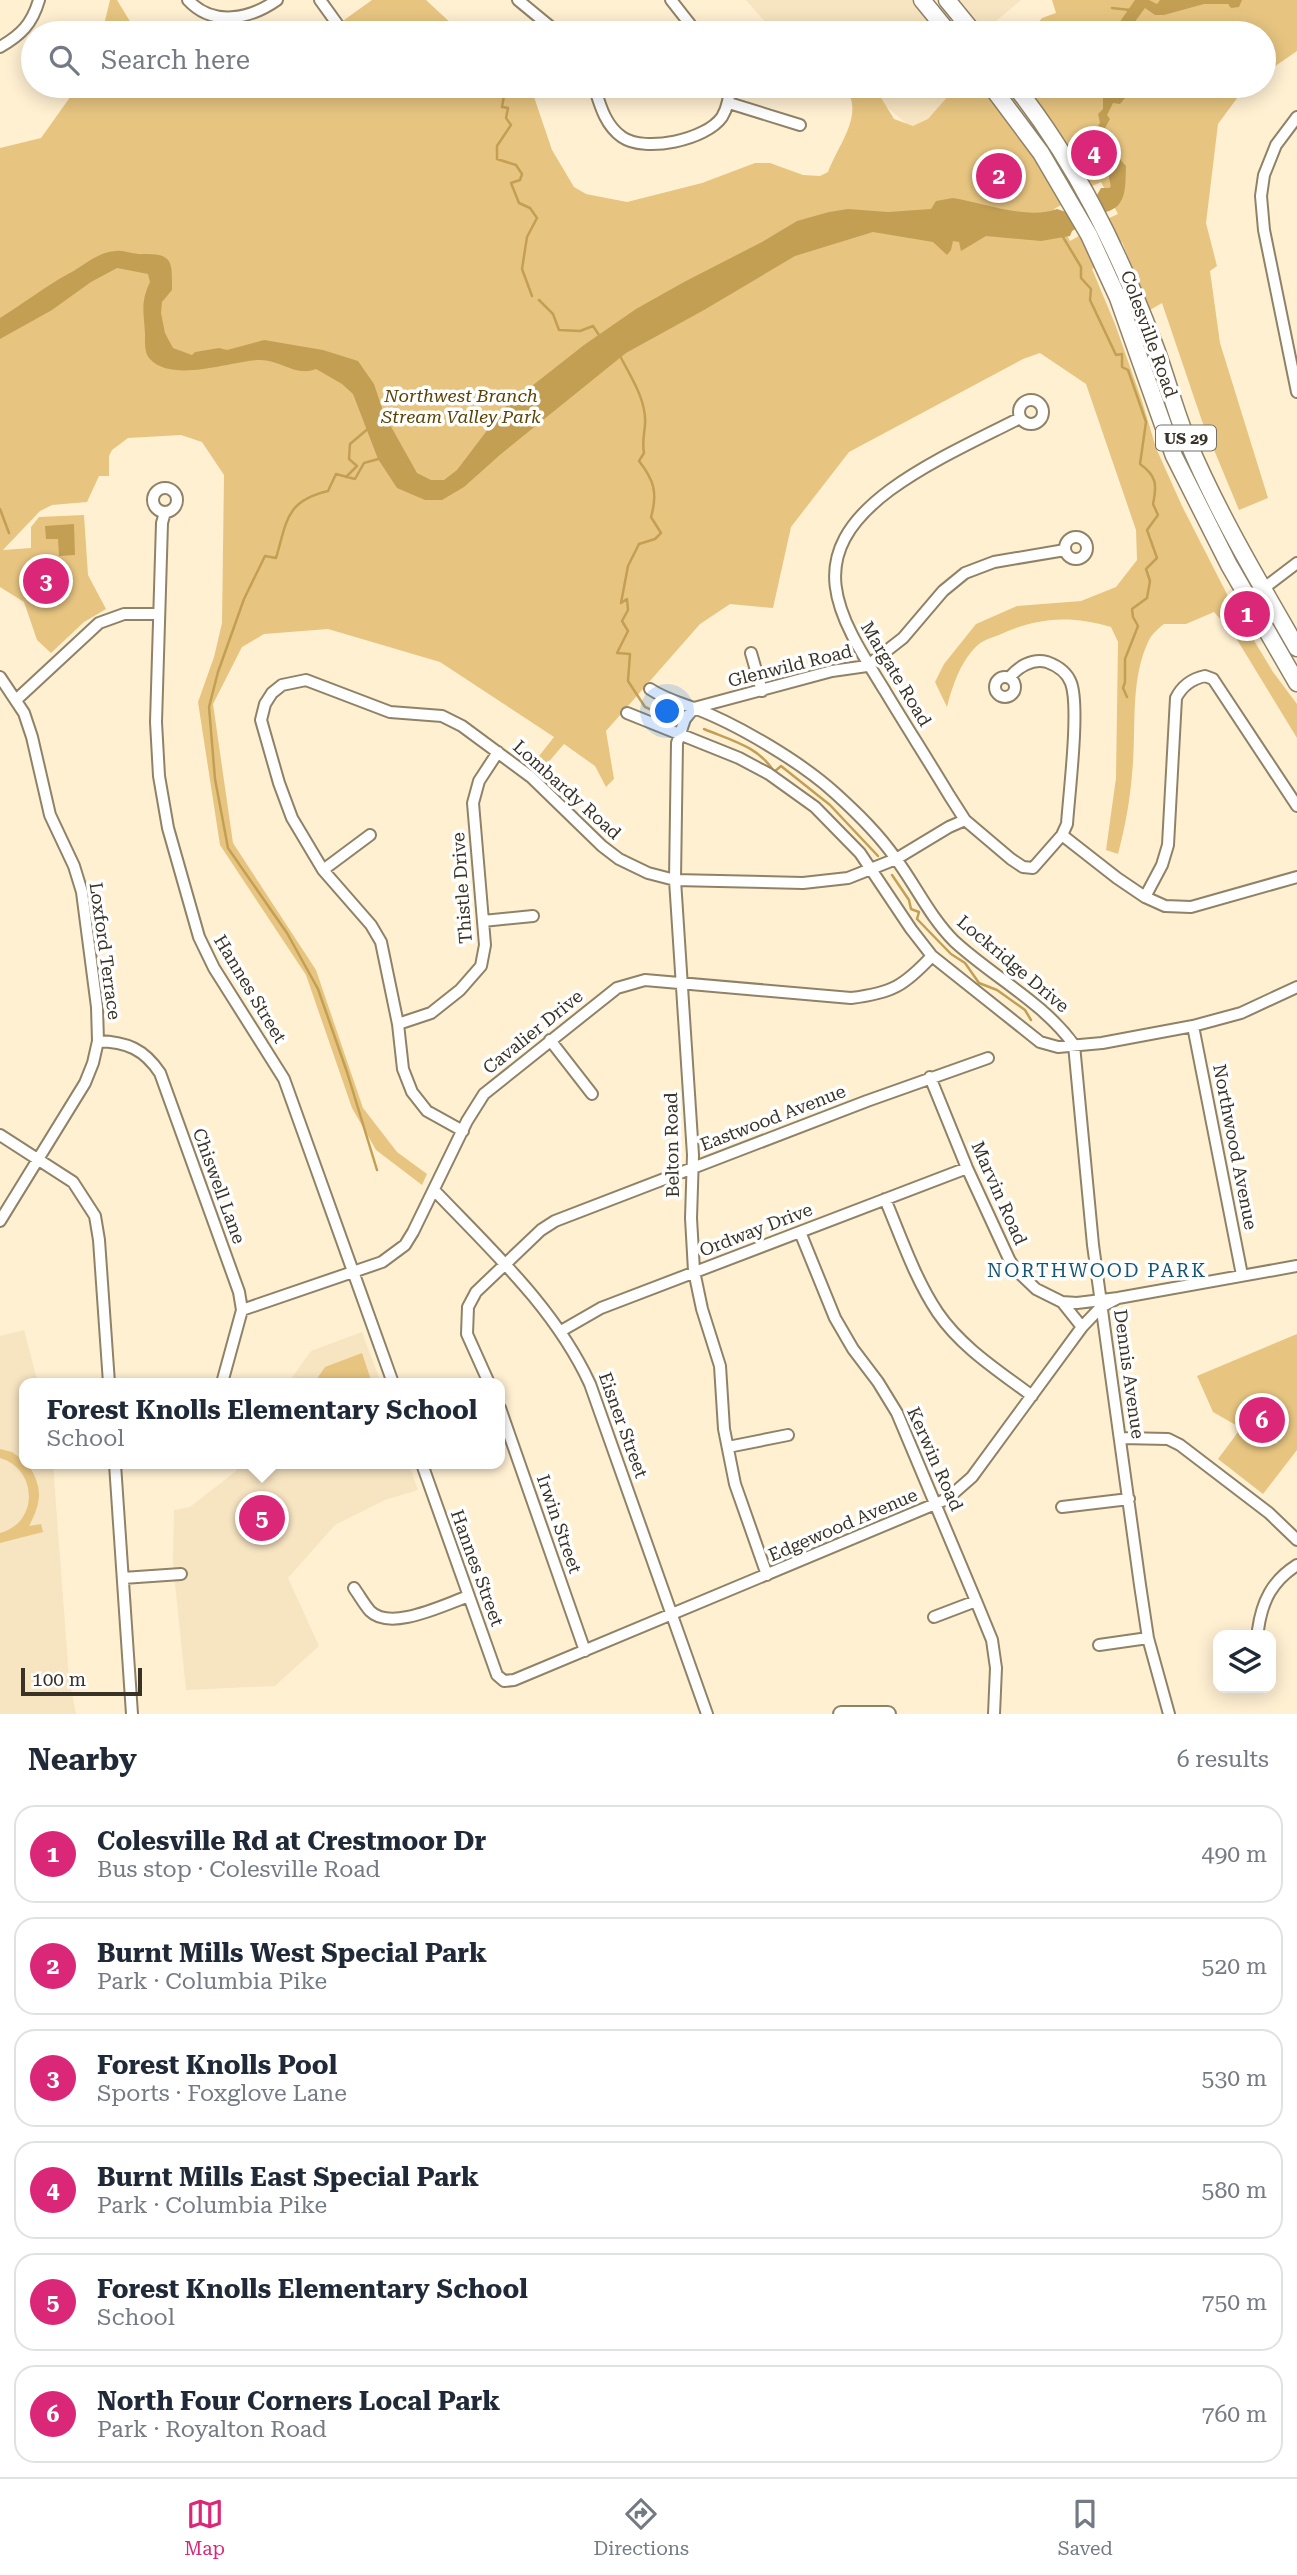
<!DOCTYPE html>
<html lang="en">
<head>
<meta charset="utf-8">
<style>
	body { margin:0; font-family:"Roboto Serif",serif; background:#f6f6f7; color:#1f2937 }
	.controls { position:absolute; right:21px; bottom:21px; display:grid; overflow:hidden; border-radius:14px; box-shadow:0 4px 18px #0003 }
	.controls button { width:63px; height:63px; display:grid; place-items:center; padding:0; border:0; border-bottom:2px solid #e0e1e3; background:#fff; color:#1f2937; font:35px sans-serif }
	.scale { position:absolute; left:21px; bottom:18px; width:121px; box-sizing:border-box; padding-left:7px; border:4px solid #393327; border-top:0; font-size:19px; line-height:24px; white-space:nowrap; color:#393327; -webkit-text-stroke:5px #fff; paint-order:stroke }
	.you { position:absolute; left:668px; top:712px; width:24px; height:24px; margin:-18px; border:5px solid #fff; border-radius:50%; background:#1a73e8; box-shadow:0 0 0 10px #1a73e833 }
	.badge { display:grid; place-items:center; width:46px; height:46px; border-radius:50%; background:#db2777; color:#fff; font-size:23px; font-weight:700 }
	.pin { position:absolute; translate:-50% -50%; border:4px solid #fff; box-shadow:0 2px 7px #0006 }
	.popup { position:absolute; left:19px; top:1378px; width:486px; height:91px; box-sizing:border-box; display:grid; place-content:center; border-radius:14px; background:#fff; filter:drop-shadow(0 2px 5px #0005); font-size:23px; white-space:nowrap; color:#747a83 }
	.popup b { font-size:26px; color:#1f2937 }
	.popup::after { content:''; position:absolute; left:50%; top:100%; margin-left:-14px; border:14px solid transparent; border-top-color:#fff }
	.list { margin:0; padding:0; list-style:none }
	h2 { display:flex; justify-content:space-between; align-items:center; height:91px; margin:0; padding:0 28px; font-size:30px }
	h2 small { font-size:23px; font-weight:400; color:#747a83 }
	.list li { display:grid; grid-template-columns:46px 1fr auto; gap:21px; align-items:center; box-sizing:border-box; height:98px; margin:0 14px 14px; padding:0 14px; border:2px solid #e0e1e3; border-radius:21px }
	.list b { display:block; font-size:26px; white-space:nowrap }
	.list p { margin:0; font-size:23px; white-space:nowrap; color:#747a83 }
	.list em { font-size:23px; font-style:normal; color:#747a83 }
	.icon { flex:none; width:38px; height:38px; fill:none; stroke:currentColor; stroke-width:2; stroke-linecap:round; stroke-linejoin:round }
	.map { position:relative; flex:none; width:1297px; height:1714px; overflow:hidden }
	.search { position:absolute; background:#fff; box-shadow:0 4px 18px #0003; left:21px; right:21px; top:21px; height:77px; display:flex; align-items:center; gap:18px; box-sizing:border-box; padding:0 24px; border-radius:38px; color:#747a83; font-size:26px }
	.sheet { height:763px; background:#fff }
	nav { display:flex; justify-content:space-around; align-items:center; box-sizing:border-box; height:98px; border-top:2px solid #e0e1e3; background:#fff; font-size:19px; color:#747a83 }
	nav a { display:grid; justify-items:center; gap:4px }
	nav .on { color:#db2777 }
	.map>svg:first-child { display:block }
</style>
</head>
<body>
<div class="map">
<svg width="1297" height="1714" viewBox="0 0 1297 1714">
	<rect width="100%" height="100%" fill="#fff0d2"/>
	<path fill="#f7e4c1" d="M746,0H913L940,33H783L767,24Z
		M956,0H1021L983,32Z
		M861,86H959L918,133Z
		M24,1330L38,1383H24V1464H53L69,1678L76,1714H0V1336Z
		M362,1332L381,1383H288L311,1351Z
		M240,1464H409L418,1490L385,1500L335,1525L288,1578L319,1646L275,1686L186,1690L173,1564L174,1510L190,1507L236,1471Z"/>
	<path fill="#e7c581" d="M110,0H117L137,33H102Z
		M372,0H426L454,26L467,33H326Z
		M1052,0H1297V51L1264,74V33H1030L1042,18L1056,13Z
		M78,86H527L533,94L552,150L574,187L586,194L627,202L702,183L755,163H770L803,175L820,176L828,172C839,143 866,113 844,86H874L894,119L913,126L928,119L957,86H982L1021,138L1063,204L1054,209L1070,241L1079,236L1095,267L1092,269L1115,324L1142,401L1156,448L1182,506L1232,604L1273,672L1297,704V738L1233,633L1214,612L1186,624H1164C1159,628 1152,634 1149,640C1129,681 1137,730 1132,774C1130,801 1125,827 1118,854L1106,850L1116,778L1118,642L1111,627C1070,615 1038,617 999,635C993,637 984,640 979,644C961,660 953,684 947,707L935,682L944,664L976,624L1017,606L1081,601L1116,587L1137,560L1136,530L1086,384L1040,353L1023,359L849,452L791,527L773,608L730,604L700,624L606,731L614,779L606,787L595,766L564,744L540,772L532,765L554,737L440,662L328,629L264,634L242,647L213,704L233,843L316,970L363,1108L397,1152L427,1174L422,1185L376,1150L352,1108L306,975L220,845L198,702L214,657L222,623L224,475L202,442L181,435L128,438L112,450L109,456V476H99L87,502L52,505L40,511L3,550L31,548V527L39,517L84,515L88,575L106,609L84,622L51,653L37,640L24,602L0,587V148L41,138Z
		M1021,86H1246L1218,124L1206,223L1217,266L1210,271L1220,343L1268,498L1239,510L1202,421L1162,303L1150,310L1122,242L1118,244L1107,219L1118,214L1101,182L1090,187Z
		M1297,1334V1450L1263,1494L1218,1459L1241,1428L1213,1412L1197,1376Z
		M362,1353L372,1383H314L325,1367Z
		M0,1449L12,1452L24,1461V1464H28C43,1488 42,1501 29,1526L41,1524L43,1532L0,1543V1533C39,1523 38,1469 0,1458Z"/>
	<path fill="#c39f54" d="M1135,0H1149L1157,4L1160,0H1242L1239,7L1231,8L1228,4H1204L1164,15H1155L1145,8L1134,23L1140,33H1118L1121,20Z
		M1109,86H1135L1120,104L1113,103L1107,115L1110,119L1105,128L1108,134L1106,144L1126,166C1125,185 1128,206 1106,212L1097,195L1101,188H1111C1110,182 1109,176 1107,170C1100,153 1086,141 1100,123L1098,114L1103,109V97L1110,89Z
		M953,198C983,203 1028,220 1057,209L1066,212L1074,226L1070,236L1041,241L986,236L961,251L959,242L953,241L951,250L947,255L933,242L873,232L795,256L704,310L626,353L501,454L464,487L442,500H425L397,488L378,459L353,394L342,384L316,369C295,377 281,360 260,360C233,360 173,384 150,359C144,353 145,342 145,334C144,312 140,303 150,282L148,274L117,268L91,282L52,310L0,339V318C23,304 44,287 68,274C84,266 97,252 116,251C125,250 134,255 143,254C174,253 172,263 172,290L162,302L161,313L165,333L173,348L192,355L195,352L219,348L227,350L264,340L323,350L358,361L374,384L384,414L417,473L431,480H444L457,470L504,408L584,345L636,309L684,282L762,242L797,221L829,212L848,209L888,212L931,209L936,201Z
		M74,524L75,555L59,556L58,539H46L45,526Z"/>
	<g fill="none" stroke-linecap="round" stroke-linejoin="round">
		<path stroke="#c39f54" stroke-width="2.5" d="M1112,8L1130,10
			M497,86L505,90L502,107L508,108L506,118L511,125L497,146V159L516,165L522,174L520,180L511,183L519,203L530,208L537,218L527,237L522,269L532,296
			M1063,237L1081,267V278L1091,289L1090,300L1116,355L1122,354V367L1128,370L1146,422L1140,464C1157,476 1157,485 1153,504L1158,515L1147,530L1157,558L1146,569L1150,581L1147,598L1132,609L1133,617L1138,626L1125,659V682L1123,688L1127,697
			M539,300L553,314L559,330L580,331L593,326L601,338
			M620,356C631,377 647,401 645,425C644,436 642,442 644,453L639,461C654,480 658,493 651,517L661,533L655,539L639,544L628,566L621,603L627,599L628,610L622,621L628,631L617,653L630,654L628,681L645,707L673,719
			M346,477L357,466L349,459L350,444L370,427
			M0,509L9,533
			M704,729C730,740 760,747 774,772L781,766L830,805L878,856
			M892,875L909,900L911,909L919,912L917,919L951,954L965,963L979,983L997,990L1025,1010L1031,1020
			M377,1170L347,1072L318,989L287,933L228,848L215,779L209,707L218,672L244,599L265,556L276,558C287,522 285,501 328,491L336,474L355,479L364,463L382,458"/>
		<path stroke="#c39f54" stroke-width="14" d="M1053,226L1065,227L1110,200L1115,192"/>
		<g stroke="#8f8267" stroke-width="14">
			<path id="minor" d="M188,0C213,27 250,19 277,0
				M320,0L338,25
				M518,0L558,33
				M671,0L697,33
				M0,47C21,35 32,24 39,0
				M594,86C600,105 605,125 622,137C645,153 706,140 722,117C728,107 729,97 730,86
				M729,103L800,125
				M1297,117L1276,145L1264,175L1261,196L1264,230L1297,392
				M1019 412a12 12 0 1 1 24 0a12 12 0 1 1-24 0Z
				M153 500a12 12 0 1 1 24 0a12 12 0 1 1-24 0Z
				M165,512L162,523L156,722L159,776L168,828L199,937L214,968L284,1079L393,1383
				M1065 548a11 11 0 1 1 22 0a11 11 0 1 1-22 0Z
				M1260,591L1297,563
				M751,653L762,691
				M995 687a10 10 0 1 1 20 0a10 10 0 1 1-20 0Z
				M0,677L24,713L32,737L50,815L74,866L82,892L97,1007L98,1041L93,1063L85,1083L0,1221
				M1009,678C1018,667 1032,658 1047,662C1058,666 1067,672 1071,683C1080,707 1069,794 1067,824L1062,835L1033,868L1023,867L1011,859L965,820L949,795C928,760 906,726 885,691C837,614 800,557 890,490C930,461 977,440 1020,418
				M650,689C665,699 678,702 694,708C737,724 801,762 835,793C857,813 879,834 896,859C916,886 930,917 954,941C993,977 1043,1002 1074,1045L1093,1245L1140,1585L1148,1638L1169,1714
				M16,700L99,623L124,614H159
				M694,708L685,719L677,743L675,880L693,1155L691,1218L694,1271L702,1309L720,1366L724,1429L735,1484L767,1575
				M694,708L832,671L867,666L903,638L943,591L965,573L994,562L1065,550
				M627,713L739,758L769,774L815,807L860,853L911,929L932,956L1040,1042L1058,1047L1102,1043L1193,1026L1241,1013L1297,987
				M1062,835L1117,878L1145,897L1165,906L1191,907L1297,877
				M323,870L370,835
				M1145,897L1162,865L1168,845L1176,698C1182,686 1191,679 1205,676L1213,679L1297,806
				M483,921L533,916
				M398,1024L431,1013L460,990L481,966L485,945L473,803L479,781L498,752
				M1193,1026L1242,1275
				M550,1040L592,1094
				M98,1041C127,1042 144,1049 160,1073L239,1292L242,1310L222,1383
				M930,1077L967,1168L1009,1259L1015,1269L1036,1289L1062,1302L1077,1303L1118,1298L1297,1266
				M463,1131L427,1111L412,1092L403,1069L398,1024L381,942L371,925L323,870L292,818L279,783L261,720L265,704L272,693L282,685L306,680L390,712L442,716L462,726L531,777L602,846L619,859L648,873L675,880L803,883L848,878L896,859L949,827L965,820
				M0,1135L73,1182L95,1216L99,1240L109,1383
				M434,1190C491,1250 555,1308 590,1384L707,1714
				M885,1199C901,1237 915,1279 938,1313C962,1348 999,1371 1032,1396
				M800,1232L835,1318L853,1349L878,1382L897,1413L976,1601L992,1640L996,1668L994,1714
				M1062,1302L1082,1327
				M242,1310L382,1262L405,1245L413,1232L467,1121L484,1094L617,988L645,980L851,998C892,993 904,986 932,956
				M561,1331L601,1308L967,1168
				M489,1383L467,1334L468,1307L476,1292L541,1230L555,1221L867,1101L988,1058
				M500,1408L585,1651
				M1121,1438L1168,1439L1180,1445L1269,1513L1297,1540
				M728,1447L788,1435
				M115,1464L132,1714
				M422,1464L497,1675L504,1681L514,1680L947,1499L972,1477L1082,1327L1101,1307L1118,1298
				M1062,1507L1129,1499
				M123,1578L181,1574
				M354,1588C359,1595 364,1604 370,1611C391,1632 445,1604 469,1596
				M934,1617L976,1601
				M1258,1630C1262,1601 1272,1581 1297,1565
				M1099,1645L1148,1638"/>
		</g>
		<g stroke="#8f8267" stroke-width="18">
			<path id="major" d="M841,1714H888"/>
		</g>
		<g stroke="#8f8267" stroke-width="19">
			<path id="highway" d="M922,0L949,33
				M947,0L974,33
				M991,86L1041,153L1089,235L1118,298L1174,456L1229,565L1297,683
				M1015,86C1076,163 1118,250 1153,341C1166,374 1174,409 1188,442C1218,513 1258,580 1297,648"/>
		</g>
		<use href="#minor" stroke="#fff" stroke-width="10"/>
		<use href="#major" stroke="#fff" stroke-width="14"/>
		<use href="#highway" stroke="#fff" stroke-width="16"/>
	</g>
	<g text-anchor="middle" stroke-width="7" stroke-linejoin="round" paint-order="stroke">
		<rect fill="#fff" stroke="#747068" stroke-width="2" x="1156" y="425.5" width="60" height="25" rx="5"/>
		<g font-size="16" font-weight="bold" fill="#393327">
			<text x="1186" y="444">US 29</text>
		</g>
		<g font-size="18" fill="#393327" stroke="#fff">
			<text transform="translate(1149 334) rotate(70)" y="6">Colesville Road</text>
			<text transform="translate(790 666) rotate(-14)" y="6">Glenwild Road</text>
			<text transform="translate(896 674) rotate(59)" y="6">Margate Road</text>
			<text transform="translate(567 790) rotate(42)" y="6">Lombardy Road</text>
			<text transform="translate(462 888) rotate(-94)" y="6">Thistle Drive</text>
			<text transform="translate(105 951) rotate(82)" y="6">Loxford Terrace</text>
			<text transform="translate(1013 964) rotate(40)" y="6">Lockridge Drive</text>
			<text transform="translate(250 989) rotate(59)" y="6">Hannes Street</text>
			<text transform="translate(533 1032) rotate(-39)" y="6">Cavalier Drive</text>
			<text transform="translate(773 1118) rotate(-21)" y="6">Eastwood Avenue</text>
			<text transform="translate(672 1145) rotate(-91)" y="6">Belton Road</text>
			<text transform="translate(1235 1147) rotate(79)" y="6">Northwood Avenue</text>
			<text transform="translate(219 1186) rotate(70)" y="6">Chiswell Lane</text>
			<text transform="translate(999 1193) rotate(66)" y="6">Marvin Road</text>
			<text transform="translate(756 1230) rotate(-21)" y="6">Ordway Drive</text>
			<text transform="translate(1129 1374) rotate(82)" y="6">Dennis Avenue</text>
			<text transform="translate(623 1425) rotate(70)" y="6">Eisner Street</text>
			<text transform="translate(935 1459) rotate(66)" y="6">Kerwin Road</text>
			<text transform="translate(559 1524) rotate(71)" y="6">Irwin Street</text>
			<text transform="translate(843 1525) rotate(-23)" y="6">Edgewood Avenue</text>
			<text transform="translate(477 1568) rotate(70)" y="6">Hannes Street</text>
		</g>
		<g font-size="18" font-style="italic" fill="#5a4202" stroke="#fff">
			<text x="461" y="402">Northwest Branch<tspan x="461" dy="21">Stream Valley Park</tspan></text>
		</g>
		<g font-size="19" letter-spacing="2" fill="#165675" stroke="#fff">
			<text x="1097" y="1277">NORTHWOOD PARK</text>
		</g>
	</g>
</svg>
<div class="controls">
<button><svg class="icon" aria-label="layers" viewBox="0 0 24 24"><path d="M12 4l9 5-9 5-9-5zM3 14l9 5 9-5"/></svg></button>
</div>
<div class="scale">100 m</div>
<div class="you"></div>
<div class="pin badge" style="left:1247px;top:614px">1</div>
<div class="pin badge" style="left:999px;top:176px">2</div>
<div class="pin badge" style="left:46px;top:581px">3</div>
<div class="pin badge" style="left:1094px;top:153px">4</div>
<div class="pin badge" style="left:262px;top:1518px">5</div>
<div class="popup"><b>Forest Knolls Elementary School</b>School</div>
<div class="pin badge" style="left:1262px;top:1420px">6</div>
<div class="search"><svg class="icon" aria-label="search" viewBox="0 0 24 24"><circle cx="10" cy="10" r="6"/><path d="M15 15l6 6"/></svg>Search here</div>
</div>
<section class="sheet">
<h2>Nearby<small>6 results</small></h2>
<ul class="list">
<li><span class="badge">1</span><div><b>Colesville Rd at Crestmoor Dr</b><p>Bus stop · Colesville Road</p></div><em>490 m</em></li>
<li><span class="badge">2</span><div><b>Burnt Mills West Special Park</b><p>Park · Columbia Pike</p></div><em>520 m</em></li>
<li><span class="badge">3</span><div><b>Forest Knolls Pool</b><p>Sports · Foxglove Lane</p></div><em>530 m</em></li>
<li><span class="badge">4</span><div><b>Burnt Mills East Special Park</b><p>Park · Columbia Pike</p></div><em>580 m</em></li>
<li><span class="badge">5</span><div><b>Forest Knolls Elementary School</b><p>School</p></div><em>750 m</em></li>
<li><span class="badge">6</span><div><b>North Four Corners Local Park</b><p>Park · Royalton Road</p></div><em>760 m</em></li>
</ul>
</section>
<nav>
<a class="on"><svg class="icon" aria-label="map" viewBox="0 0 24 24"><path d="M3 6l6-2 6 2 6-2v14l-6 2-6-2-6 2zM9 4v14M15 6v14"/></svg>Map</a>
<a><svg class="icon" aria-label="directions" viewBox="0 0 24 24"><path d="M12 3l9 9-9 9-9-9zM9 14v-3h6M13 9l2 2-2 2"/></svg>Directions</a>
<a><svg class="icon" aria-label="saved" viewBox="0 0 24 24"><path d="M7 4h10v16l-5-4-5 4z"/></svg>Saved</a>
</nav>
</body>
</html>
